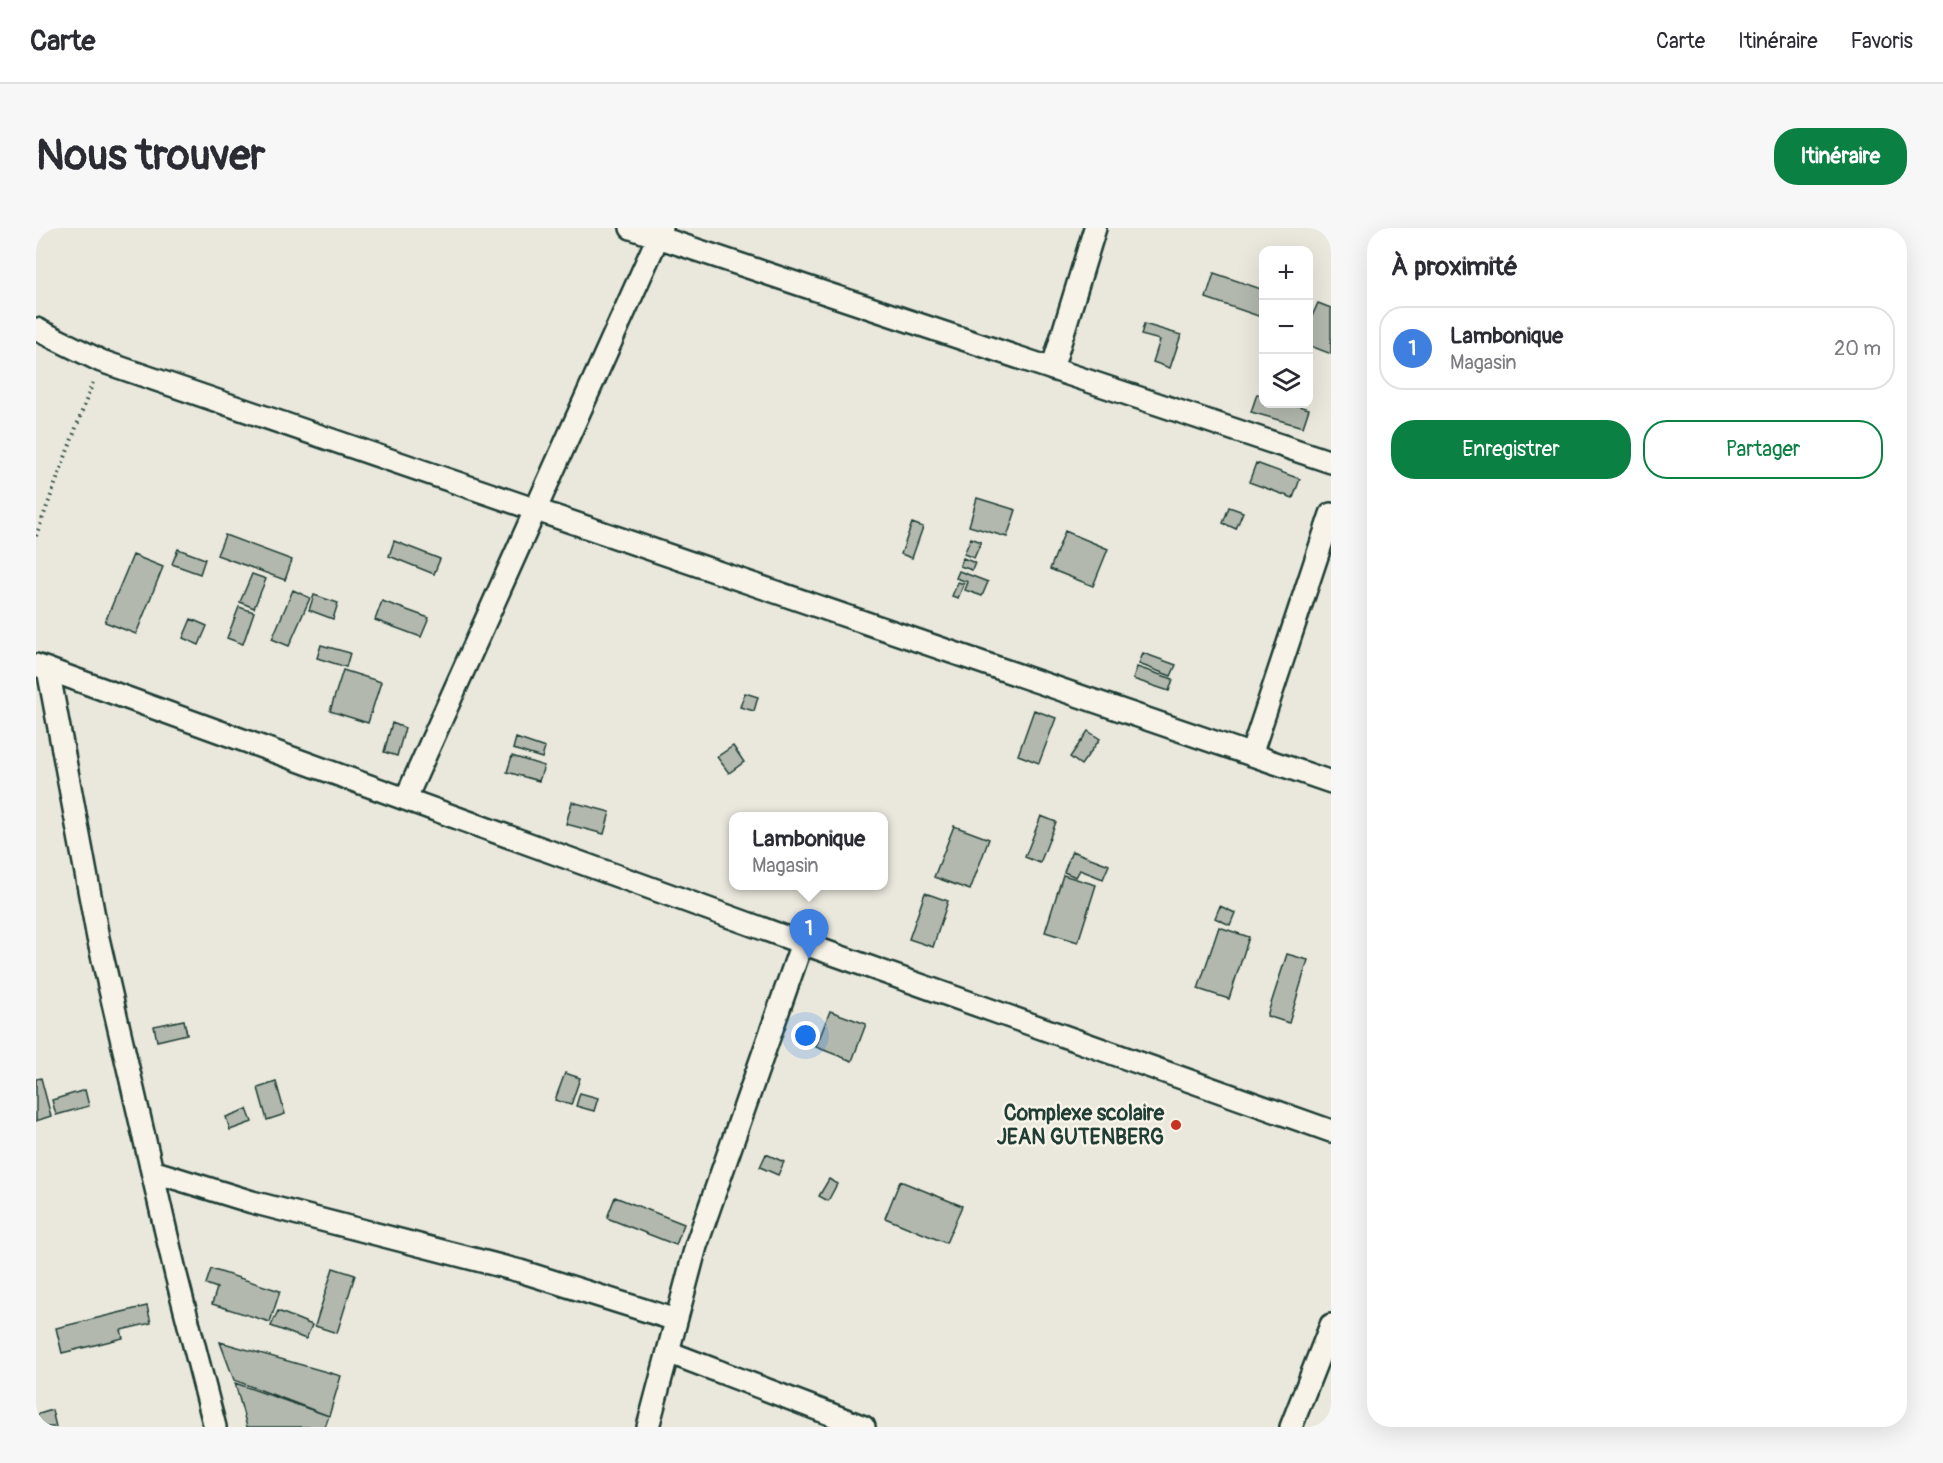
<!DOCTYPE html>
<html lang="fr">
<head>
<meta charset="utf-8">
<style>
	body { margin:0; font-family:Pangolin,sans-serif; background:#f7f7f7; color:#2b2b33 }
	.controls { position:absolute; right:18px; top:18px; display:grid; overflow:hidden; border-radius:12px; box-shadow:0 6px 24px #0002 }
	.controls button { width:54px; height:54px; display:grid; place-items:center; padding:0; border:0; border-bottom:2px solid #e1e1e2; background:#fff; color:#2b2b33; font:30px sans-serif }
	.you { position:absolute; left:770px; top:808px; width:21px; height:21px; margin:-15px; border:4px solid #fff; border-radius:50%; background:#1a73e8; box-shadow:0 0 0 9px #1a73e833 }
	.badge { display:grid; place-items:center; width:39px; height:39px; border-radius:50%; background:#0b8043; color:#fff; font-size:20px; font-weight:700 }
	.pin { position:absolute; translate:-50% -50px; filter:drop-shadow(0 2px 3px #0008) }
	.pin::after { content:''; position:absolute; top:32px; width:21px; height:18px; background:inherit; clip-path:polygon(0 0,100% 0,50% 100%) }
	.popup { position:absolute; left:693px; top:584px; width:159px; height:78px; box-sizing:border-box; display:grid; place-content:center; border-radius:12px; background:#fff; filter:drop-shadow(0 2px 4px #0005); font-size:20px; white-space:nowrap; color:#7c7c81 }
	.popup b { font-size:22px; color:#2b2b33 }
	.popup::after { content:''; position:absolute; left:50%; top:100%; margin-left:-12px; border:12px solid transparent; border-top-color:#fff }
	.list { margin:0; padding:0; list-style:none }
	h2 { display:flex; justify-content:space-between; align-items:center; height:78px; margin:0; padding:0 24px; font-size:26px }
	h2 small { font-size:20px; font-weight:400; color:#7c7c81 }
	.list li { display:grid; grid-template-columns:39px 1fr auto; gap:18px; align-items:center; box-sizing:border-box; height:84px; margin:0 12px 12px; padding:0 12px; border:2px solid #e1e1e2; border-radius:24px }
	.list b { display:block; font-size:22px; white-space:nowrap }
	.list p { margin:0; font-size:20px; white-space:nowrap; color:#7c7c81 }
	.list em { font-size:20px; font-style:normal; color:#7c7c81 }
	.actions { display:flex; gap:12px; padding:18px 24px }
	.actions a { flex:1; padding:14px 0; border:2px solid #0b8043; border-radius:24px; text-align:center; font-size:21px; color:#0b8043 }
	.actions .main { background:#0b8043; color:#fff }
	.icon { flex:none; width:33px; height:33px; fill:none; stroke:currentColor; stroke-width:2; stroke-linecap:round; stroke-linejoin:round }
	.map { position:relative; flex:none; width:1295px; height:1199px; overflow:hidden; border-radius:24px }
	header { display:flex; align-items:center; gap:36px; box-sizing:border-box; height:84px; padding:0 30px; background:#fff; border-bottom:2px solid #e1e1e2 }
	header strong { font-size:28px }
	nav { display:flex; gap:33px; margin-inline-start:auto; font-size:21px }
	.intro { display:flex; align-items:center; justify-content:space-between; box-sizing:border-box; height:144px; padding:0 36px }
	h1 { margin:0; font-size:42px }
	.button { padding:15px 27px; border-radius:24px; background:#0b8043; color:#fff; font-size:21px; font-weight:700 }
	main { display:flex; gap:36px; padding:0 36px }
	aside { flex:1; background:#fff; border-radius:24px; box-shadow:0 6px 24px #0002 }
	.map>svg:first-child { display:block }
</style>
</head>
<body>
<header>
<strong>Carte</strong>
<nav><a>Carte</a><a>Itinéraire</a><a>Favoris</a></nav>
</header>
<div class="intro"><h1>Nous trouver</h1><a class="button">Itinéraire</a></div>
<main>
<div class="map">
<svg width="1295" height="1199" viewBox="0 0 1295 1199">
	<rect width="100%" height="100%" fill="#eae8dd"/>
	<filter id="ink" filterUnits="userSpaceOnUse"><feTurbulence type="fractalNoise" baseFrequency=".0167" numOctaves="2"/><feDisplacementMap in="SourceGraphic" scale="12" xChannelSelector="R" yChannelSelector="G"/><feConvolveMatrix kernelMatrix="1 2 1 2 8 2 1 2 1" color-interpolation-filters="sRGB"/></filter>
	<g filter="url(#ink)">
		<path fill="#b2b8ae" stroke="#1f3d34" stroke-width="1.5" d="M1178,45L1228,62V90L1170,70Z
			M1282,75L1295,80V126L1272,117V97Z
			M1108,96L1145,107L1134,140L1117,134L1124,112L1105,107Z
			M1221,166L1228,168V176H1255L1273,181L1267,199L1215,184Z
			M1220,235L1264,251L1257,270L1213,254Z
			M941,270L980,282L971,309L933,298Z
			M1193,279L1207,284L1200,301L1187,295Z
			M876,295L887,299L876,330L865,326Z
			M1029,303L1072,321L1057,358L1014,341Z
			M189,307L256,332L249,352L181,327Z
			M935,310L945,314L938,330L928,326Z
			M358,313L404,331L398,346L353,328Z
			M142,321L169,331L164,346L136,336Z
			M97,327L127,339L100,406L69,394Z
			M927,330L939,335L936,342L924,338Z
			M923,343L952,354L946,368L929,362L932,354L920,350Z
			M216,346L230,351L218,380L204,374Z
			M922,354L928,356L922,370L916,368Z
			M257,362L274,370L253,418L236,411Z
			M278,367L302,375L297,391L273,382Z
			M346,373L393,390L385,409L339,392Z
			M203,379L218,384L207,416L191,410Z
			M155,391L171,398L163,417L147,410Z
			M285,417L314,425L310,439L281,430Z
			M1107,425L1140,437L1135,448L1103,436Z
			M1101,439L1137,451L1133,463L1097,451Z
			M307,442L345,454L332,495L294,483Z
			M709,465L722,469L718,483L704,479Z
			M998,482L1020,490L1003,535L982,527Z
			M356,495L369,500L361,528L348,524Z
			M1052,503L1064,511L1045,537L1034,529Z
			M480,510L509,520L506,530L477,521Z
			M697,518L708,534L693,545L681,529Z
			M476,528L508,538L503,553L471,544Z
			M536,574L574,584L568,606L530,596Z
			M1005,588L1020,594L1004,635L989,629Z
			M918,598L953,611L934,662L898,649Z
			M1036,623L1073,637L1067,651L1044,642L1040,649L1028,644Z
			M1027,647L1060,657L1042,714L1009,704Z
			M889,665L912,673L897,719L873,711Z
			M1184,678L1199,685L1194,697L1179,690Z
			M1183,699L1213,709L1193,771L1162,761Z
			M1251,726L1272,732L1253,795L1231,788Z
			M794,783L830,796L816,833L780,819Z
			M148,792L151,806L121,813L118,798Z
			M529,845L544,850L535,877L519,872Z
			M5,850L15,888L0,893V851Z
			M240,854L249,886L231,892L222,860Z
			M49,862L53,878L20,887L16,872Z
			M544,865L562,870L558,883L540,878Z
			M211,881L216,894L194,902L190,889Z
			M730,926L748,934L742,947L724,939Z
			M793,951L801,956L792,973L783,968Z
			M864,953L926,978L910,1015L849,990Z
			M579,969L648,996L640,1017L571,990Z
			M297,1040L319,1047L301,1105L279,1098Z
			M175,1041L244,1063L234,1094L176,1076L181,1060L170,1056Z
			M111,1078L115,1095L85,1102L87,1110L26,1125L20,1100Z
			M242,1083L276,1097L270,1111L235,1098Z
			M184,1114L305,1148L293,1188L198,1152Z
			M199,1155L293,1188L289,1199H211Z
			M16,1182L20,1199H3L0,1187Z"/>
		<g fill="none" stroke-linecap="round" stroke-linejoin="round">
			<g stroke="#1f3d34" stroke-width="26">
				<path id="minor" d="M595,0L1295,234
					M0,101L65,133L1295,554
					M1016,141L1059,0
					M0,437L766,715L1295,903
					M12,441L62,710L140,1047L179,1199
					M1215,527L1295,286
					M370,570L626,0
					M116,943L216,974L484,1043L640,1092
					M632,1124L828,1199
					M612,1199L660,1018L766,715
					M1255,1199L1295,1097"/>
			</g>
			<path stroke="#1f3d34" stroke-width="4" stroke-dasharray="1.5 4.5" stroke-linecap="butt" d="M0,308L57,154"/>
			<use href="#minor" stroke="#f7f3e8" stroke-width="21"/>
		</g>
	</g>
	<circle fill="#c8321e" stroke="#f7f3e8" stroke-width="2" cx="1140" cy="897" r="6"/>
	<g text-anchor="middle" stroke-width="5" stroke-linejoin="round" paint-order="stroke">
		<g font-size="21" font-weight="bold" fill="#1f3d34" stroke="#f7f3e8" text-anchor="end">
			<text x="1128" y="892">Complexe scolaire<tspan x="1128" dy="24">JEAN GUTENBERG</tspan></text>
		</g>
	</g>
</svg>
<div class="controls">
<button>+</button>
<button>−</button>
<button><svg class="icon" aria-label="layers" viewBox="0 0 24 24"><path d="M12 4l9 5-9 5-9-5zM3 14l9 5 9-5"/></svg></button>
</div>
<div class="you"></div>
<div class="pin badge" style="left:773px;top:731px;background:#3f7fe0">1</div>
<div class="popup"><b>Lambonique</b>Magasin</div>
</div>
<aside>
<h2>À proximité<small></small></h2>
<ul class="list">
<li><span class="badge" style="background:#3f7fe0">1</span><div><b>Lambonique</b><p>Magasin</p></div><em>20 m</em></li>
</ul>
<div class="actions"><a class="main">Enregistrer</a><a>Partager</a></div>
</aside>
</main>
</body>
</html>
